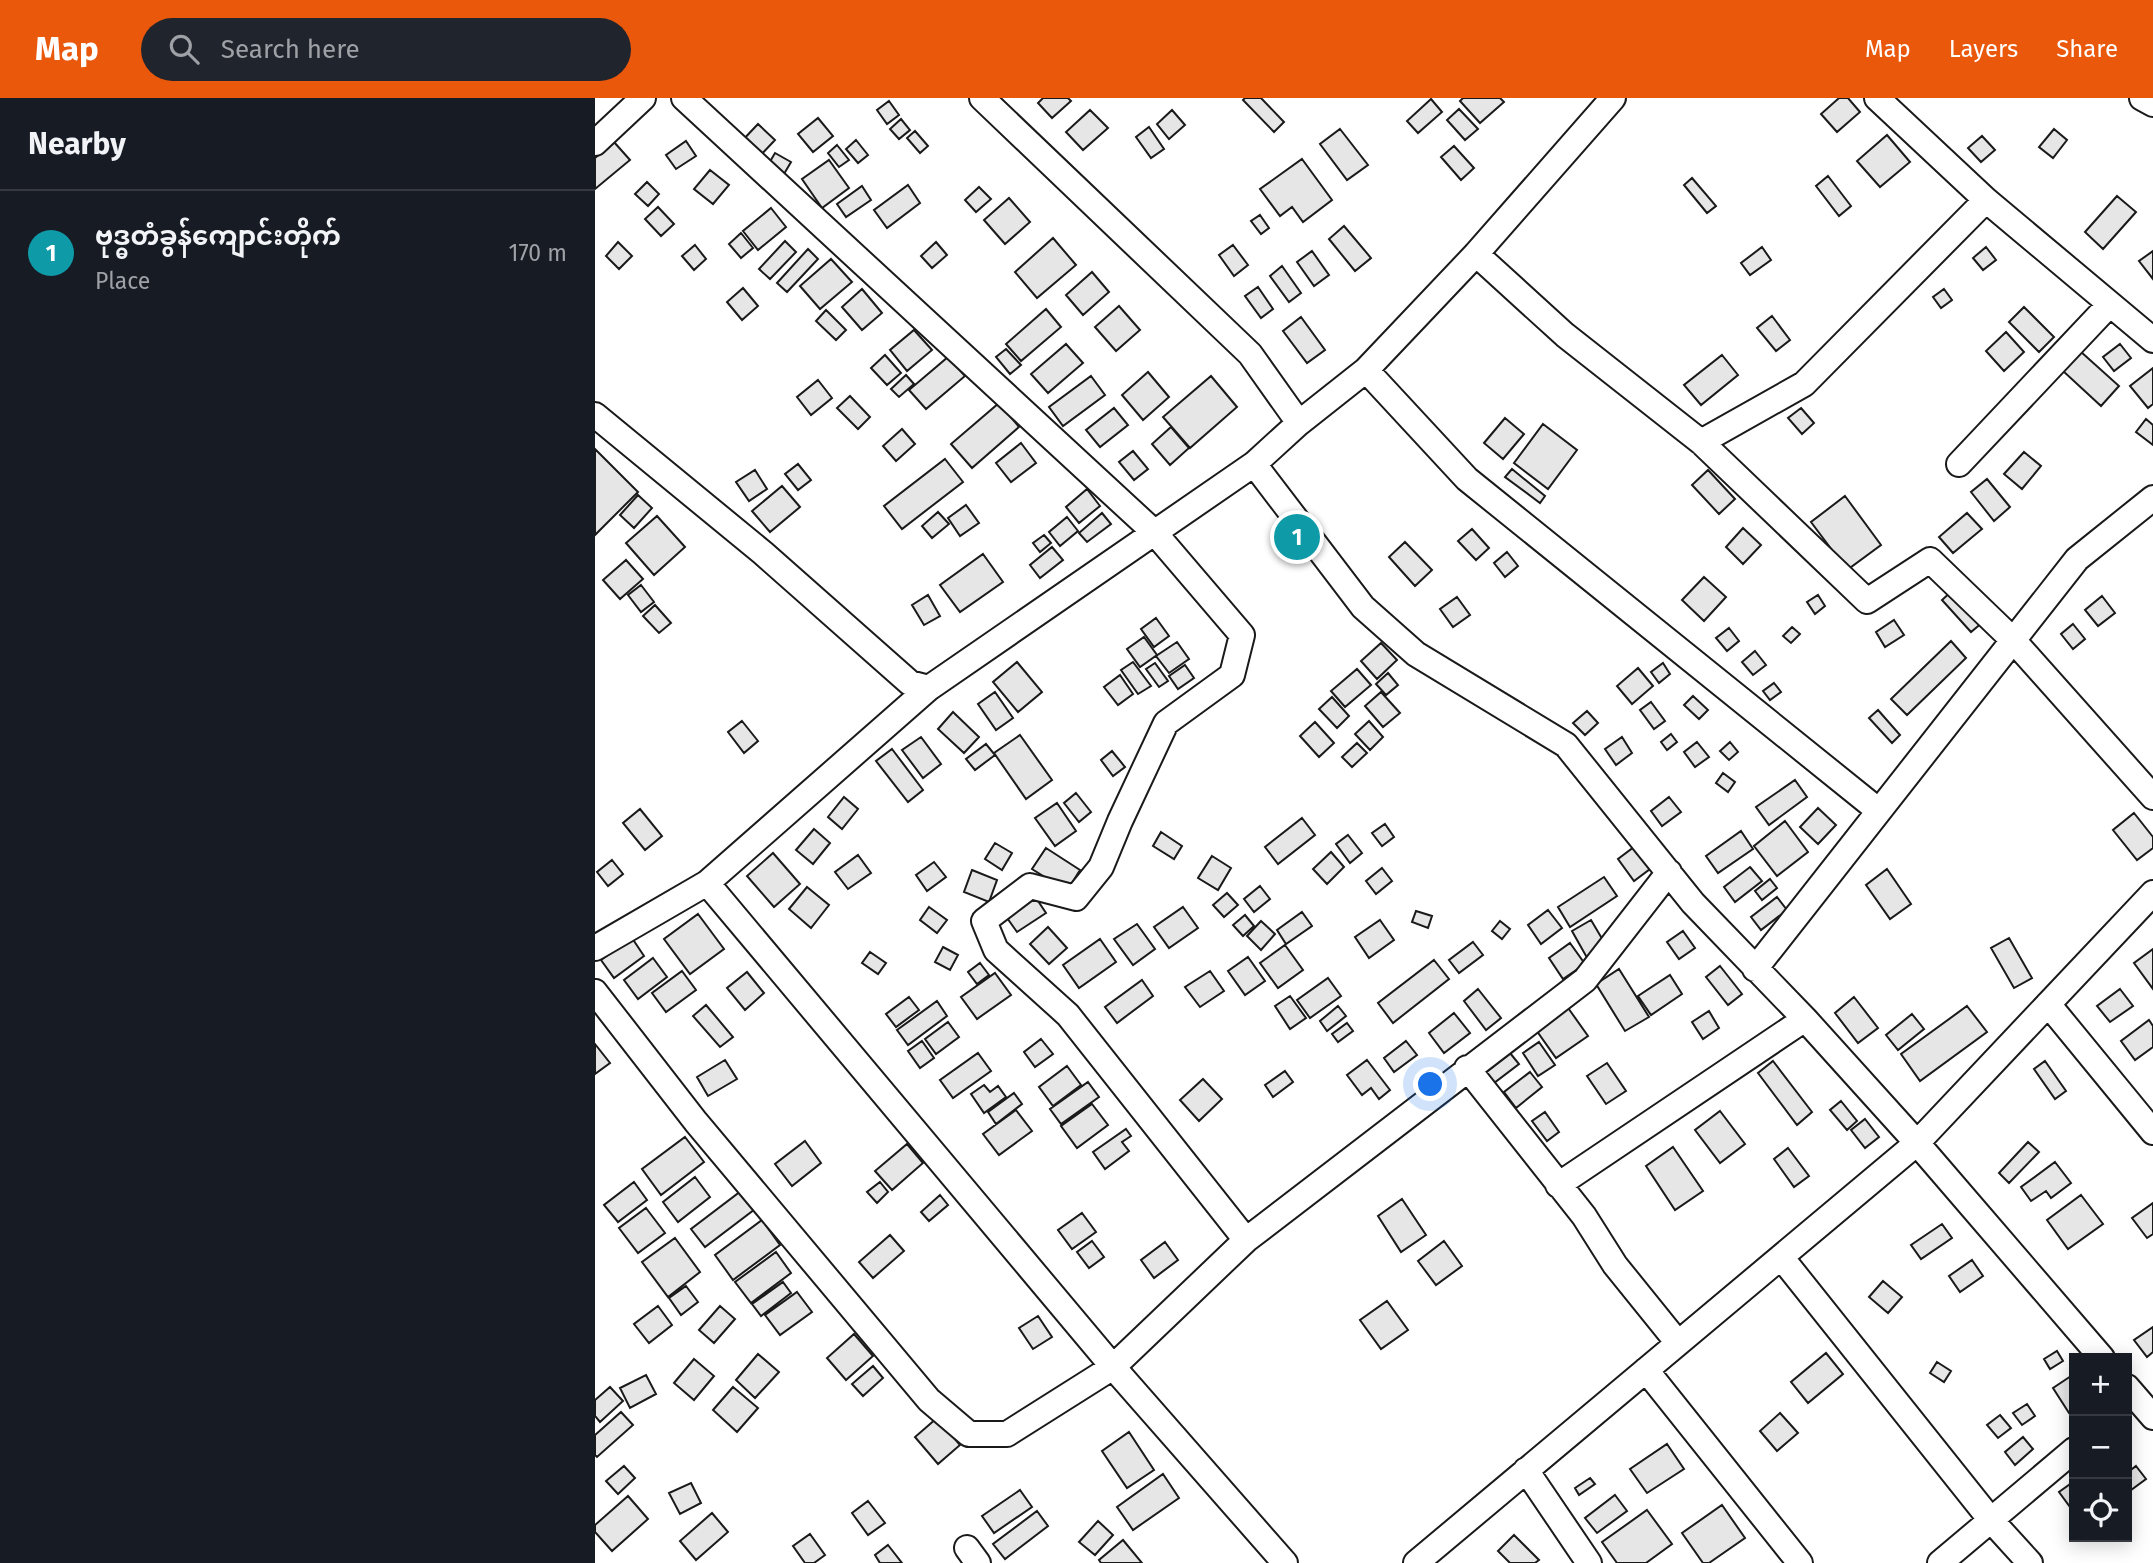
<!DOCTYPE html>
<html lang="en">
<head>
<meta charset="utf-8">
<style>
	body { margin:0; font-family:"Fira Sans","Noto Sans Myanmar",sans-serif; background:#20242c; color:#f1f3f6 }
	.controls { position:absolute; right:21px; bottom:21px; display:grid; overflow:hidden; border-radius:0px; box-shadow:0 4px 18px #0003 }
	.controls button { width:63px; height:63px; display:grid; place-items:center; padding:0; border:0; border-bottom:2px solid #363941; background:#171b24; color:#f1f3f6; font:35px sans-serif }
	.you { position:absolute; left:836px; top:987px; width:24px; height:24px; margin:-18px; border:5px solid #fff; border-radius:50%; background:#1a73e8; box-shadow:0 0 0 10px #1a73e833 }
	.badge { display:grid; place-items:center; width:46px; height:46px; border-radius:50%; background:#ea580c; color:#fff; font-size:23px; font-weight:700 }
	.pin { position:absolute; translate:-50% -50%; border:4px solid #fff; box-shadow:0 2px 7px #0006 }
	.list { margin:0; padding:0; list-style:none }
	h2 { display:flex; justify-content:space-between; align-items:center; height:91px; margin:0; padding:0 28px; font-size:30px }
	h2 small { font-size:23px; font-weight:400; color:#9ea1a6 }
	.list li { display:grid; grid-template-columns:46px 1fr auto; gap:21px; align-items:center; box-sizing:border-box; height:126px; padding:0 28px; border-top:2px solid #363941 }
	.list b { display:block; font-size:26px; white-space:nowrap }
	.list p { margin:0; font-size:23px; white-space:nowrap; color:#9ea1a6 }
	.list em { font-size:23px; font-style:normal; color:#9ea1a6 }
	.icon { flex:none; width:38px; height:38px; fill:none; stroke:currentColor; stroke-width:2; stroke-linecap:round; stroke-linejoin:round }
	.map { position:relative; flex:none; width:1558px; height:1465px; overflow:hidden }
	header { display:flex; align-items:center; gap:42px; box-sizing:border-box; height:98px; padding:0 35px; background:#ea580c; color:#fff }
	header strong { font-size:33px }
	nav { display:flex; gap:38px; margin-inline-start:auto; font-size:24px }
	.search { width:490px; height:63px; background:#20242c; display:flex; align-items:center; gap:18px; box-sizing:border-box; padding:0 24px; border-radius:38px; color:#9ea1a6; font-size:26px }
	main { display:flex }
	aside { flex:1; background:#171b24 }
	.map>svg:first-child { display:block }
</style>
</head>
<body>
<header>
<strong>Map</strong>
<div class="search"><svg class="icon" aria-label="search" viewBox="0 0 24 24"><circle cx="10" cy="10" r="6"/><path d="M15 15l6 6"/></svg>Search here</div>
<nav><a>Map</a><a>Layers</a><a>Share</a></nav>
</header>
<main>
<aside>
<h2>Nearby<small></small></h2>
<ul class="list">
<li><span class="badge" style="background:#0f9aa8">1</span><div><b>ဗုဒ္ဓတံခွန်ကျောင်းတိုက်</b><p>Place</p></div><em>170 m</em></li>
</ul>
</aside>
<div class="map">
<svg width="1558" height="1465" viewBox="0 0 1558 1465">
	<rect width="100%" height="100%" fill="#fff"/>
	<path fill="#e6e6e6" stroke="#1a1a1a" stroke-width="2" d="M448,0H473L476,3L457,20L443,5Z
		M650,0H666L689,24L679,34L648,2Z
		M868,0H905L909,4L885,25L865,3Z
		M1244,0H1253L1265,14L1242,34L1226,16Z
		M836,1L847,14L823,35L812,23Z
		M294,3L304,17L292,26L282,12Z
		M864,11L883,31L870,42L852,22Z
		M495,12L513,30L488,52L471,34Z
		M577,12L590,27L574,41L562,26Z
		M223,20L238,38L218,54L203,36Z
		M306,21L315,32L304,41L295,31Z
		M163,26L180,42L163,60L145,45Z
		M554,29L569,51L556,60L541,39Z
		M745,31L773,67L752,82L725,46Z
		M1459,31L1472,42L1458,60L1444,49Z
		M320,33L333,48L325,55L312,40Z
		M1292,37L1315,64L1285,89L1262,63Z
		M1387,38L1400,52L1386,64L1373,50Z
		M261,42L273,57L263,65L251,51Z
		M91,43L101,58L81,71L71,57Z
		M19,44L35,62L0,91V60Z
		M242,47L254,62L244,69L233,55Z
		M859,48L879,70L866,82L846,59Z
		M180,55L196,64L189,76L173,67Z
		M707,61L737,102L708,124L697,109L685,118L665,91Z
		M234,62L254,90L227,110L207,81Z
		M115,72L134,87L118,106L99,91Z
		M1233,78L1256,108L1244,118L1221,88Z
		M1097,80L1121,108L1112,115L1089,87Z
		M52,84L64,96L53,108L40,96Z
		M313,87L325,105L292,130L279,112Z
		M267,88L276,102L251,119L242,106Z
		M384,89L396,101L381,114L370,102Z
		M1522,98L1541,114L1508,151L1490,134Z
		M414,100L435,124L410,146L389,122Z
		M63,109L79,126L66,138L50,121Z
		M176,110L191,129L163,152L148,133Z
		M665,117L674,130L666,136L656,123Z
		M749,128L776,160L760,173L734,141Z
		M146,135L158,150L146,160L134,146Z
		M458,140L481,167L442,200L420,174Z
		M190,143L201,154L175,181L164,171Z
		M23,144L37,158L24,171L11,158Z
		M341,144L352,157L337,170L326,158Z
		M100,147L111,161L99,172L87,158Z
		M638,147L653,167L639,178L624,157Z
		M1167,149L1176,162L1155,177L1146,165Z
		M1391,149L1401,162L1388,172L1378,160Z
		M213,151L223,161L192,194L182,185Z
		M717,153L734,177L719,188L702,164Z
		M1558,153V181L1544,163Z
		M236,161L257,184L225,211L205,188Z
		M687,168L706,195L694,204L675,178Z
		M497,174L514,194L488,217L471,197Z
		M663,189L678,211L666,220L650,198Z
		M148,190L163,208L147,222L132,204Z
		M267,191L287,215L267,232L247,209Z
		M1349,191L1357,202L1346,210L1338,199Z
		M524,208L545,232L521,253L500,229Z
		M1429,209L1459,239L1444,254L1414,224Z
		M451,211L466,229L426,263L411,246Z
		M231,212L251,232L241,242L221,223Z
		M1177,218L1195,242L1181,253L1162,230Z
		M706,219L730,252L712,265L688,233Z
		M319,232L337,252L312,273L295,252Z
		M1411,234L1429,254L1409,273L1391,253Z
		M471,246L488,265L453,295L436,276Z
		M1525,246L1536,260L1519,273L1508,259Z
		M411,251L426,267L415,276L401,259Z
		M1485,253L1524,288L1506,308L1468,273Z
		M290,257L306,275L292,287L276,270Z
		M1127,257L1143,277L1106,307L1089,287Z
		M353,259L370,278L331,311L314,292Z
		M1558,270V306L1553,310L1535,288Z
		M553,274L574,299L548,322L527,297Z
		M311,277L319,286L304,299L296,291Z
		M496,278L510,297L468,328L454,309Z
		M616,278L642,309L595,350L568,319Z
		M223,282L237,300L216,317L202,299Z
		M255,298L275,319L263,331L242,310Z
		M404,305L424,329L377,370L356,346Z
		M519,310L533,327L505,349L491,332Z
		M1206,310L1219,325L1207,336L1193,320Z
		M910,320L929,336L908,361L889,345Z
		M1551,321L1558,327V347L1541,334Z
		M948,326L982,352L953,391L919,365Z
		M576,329L594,350L575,367L557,346Z
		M307,331L320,346L301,363L288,348Z
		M426,345L441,365L416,384L401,365Z
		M0,351L43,394L0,437Z
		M538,353L553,371L539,382L524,364Z
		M1429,354L1446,368L1427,391L1409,376Z
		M350,361L368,384L307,431L289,408Z
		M203,366L216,382L203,392L190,376Z
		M917,371L950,398L945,405L910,379Z
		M160,372L172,391L154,403L141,384Z
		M1113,372L1140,401L1124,416L1097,387Z
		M1392,381L1415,409L1399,423L1376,394Z
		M187,388L205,409L175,434L157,413Z
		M492,391L505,408L484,425L471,409Z
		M43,397L57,410L39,430L25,417Z
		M1250,398L1286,447L1252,472L1216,424Z
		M371,407L384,425L365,438L353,420Z
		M343,414L354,426L337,440L327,428Z
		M507,415L516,426L492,444L484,435Z
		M1372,415L1387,431L1358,455L1344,439Z
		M62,418L90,449L59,477L31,445Z
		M472,419L483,433L465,448L454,434Z
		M1148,430L1166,447L1148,466L1131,449Z
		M877,431L894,450L881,462L863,443Z
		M449,437L456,445L445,454L438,445Z
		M810,444L837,472L820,488L794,459Z
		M457,449L468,462L445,480L435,467Z
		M912,454L923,468L910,479L899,465Z
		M388,456L408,484L365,514L345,487Z
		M31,462L48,481L25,501L8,482Z
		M1109,479L1131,499L1109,523L1087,502Z
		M46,487L59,504L46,514L33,497Z
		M1358,492L1388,524L1376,534L1347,502Z
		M333,497L345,518L329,527L317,507Z
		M1223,497L1230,508L1220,516L1212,504Z
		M1507,498L1520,515L1503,528L1490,512Z
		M862,499L875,517L858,529L845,511Z
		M60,507L76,525L64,535L48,518Z
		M561,520L574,538L559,549L546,531Z
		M1299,522L1309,537L1290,549L1281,534Z
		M1478,526L1490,541L1478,551L1466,536Z
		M1197,529L1205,536L1196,545L1188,538Z
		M1134,530L1144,543L1132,553L1121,540Z
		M549,539L562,557L545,569L532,551Z
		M1356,543L1371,560L1312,617L1296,601Z
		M582,544L594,561L574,575L561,558Z
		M786,545L802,562L782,581L766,563Z
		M1160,553L1171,567L1158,577L1147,564Z
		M422,564L447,594L423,614L398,584Z
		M538,564L556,588L543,596L526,572Z
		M560,565L573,583L564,589L551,571Z
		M1068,565L1075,576L1064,585L1056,574Z
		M590,567L599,580L583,591L574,578Z
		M1043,570L1058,588L1037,606L1022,588Z
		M762,571L776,587L750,609L736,593Z
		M793,575L803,587L791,597L781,586Z
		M525,577L538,596L523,607L509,589Z
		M1179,585L1186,594L1175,602L1168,593Z
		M400,594L418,620L401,632L383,606Z
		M786,594L805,615L788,629L770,608Z
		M1098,598L1113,612L1104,621L1089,607Z
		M737,599L754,618L742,630L724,611Z
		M1056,604L1070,623L1059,631L1045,612Z
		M1283,612L1305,637L1297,645L1274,620Z
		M992,613L1003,625L990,637L978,625Z
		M358,614L384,639L369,655L343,631Z
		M147,623L163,643L149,655L133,634Z
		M774,623L788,639L775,652L760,636Z
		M720,624L739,645L724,659L705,638Z
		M1076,636L1082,644L1072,652L1066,644Z
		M425,637L457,682L431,701L399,655Z
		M326,639L346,666L328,680L307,652Z
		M1027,639L1037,655L1021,667L1010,651Z
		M1102,644L1114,659L1100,669L1089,654Z
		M1135,644L1143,654L1134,662L1125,653Z
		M762,645L772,655L757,669L747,659Z
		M391,646L400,657L380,672L371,661Z
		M297,651L328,692L313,704L281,663Z
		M517,653L530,669L518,678L506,662Z
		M1128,675L1140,684L1133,694L1121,685Z
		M1200,682L1212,699L1174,727L1161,709Z
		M481,695L496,714L484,724L469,705Z
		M249,699L263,711L247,731L233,719Z
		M1074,699L1086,714L1067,728L1056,713Z
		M462,705L481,733L460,748L440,720Z
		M1223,710L1241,727L1223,746L1205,729Z
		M45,711L67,738L50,752L28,725Z
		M1539,715L1558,739V750L1542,762L1518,732Z
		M707,720L720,737L683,766L670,749Z
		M1190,723L1213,754L1182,778L1159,748Z
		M790,726L799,739L787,748L777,735Z
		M219,731L235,745L218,766L201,752Z
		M1146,733L1158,751L1123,775L1111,758Z
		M566,734L587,748L579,761L558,748Z
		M753,737L767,755L755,765L741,746Z
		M400,745L417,755L407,772L390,761Z
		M1039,749L1055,771L1039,783L1023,761Z
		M451,750L485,772L472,793L437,771Z
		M736,754L749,769L732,786L718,771Z
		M178,755L205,786L179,809L152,778Z
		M263,757L276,775L253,791L240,774Z
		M617,758L636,770L623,792L603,780Z
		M17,762L28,776L13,788L2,774Z
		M339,764L351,779L332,793L321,777Z
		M1155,769L1167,783L1140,804L1129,789Z
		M787,770L797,783L781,796L771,783Z
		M1292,771L1316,806L1295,821L1271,787Z
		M377,772L402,782L394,804L369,794Z
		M1009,779L1022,798L975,829L963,809Z
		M1175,781L1182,790L1167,802L1160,793Z
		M665,788L675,801L659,814L649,801Z
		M212,789L234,807L216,830L194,811Z
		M632,795L643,807L629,819L618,807Z
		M439,797L451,815L422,834L410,817Z
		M1182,799L1192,812L1166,832L1156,819Z
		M334,809L352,822L342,835L325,822Z
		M588,809L603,830L574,850L559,829Z
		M953,812L967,830L946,846L933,827Z
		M821,813L837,818L833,830L817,824Z
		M707,814L717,828L691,846L682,832Z
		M103,816L129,851L95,876L69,841Z
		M650,817L659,828L648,838L638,827Z
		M785,822L799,842L774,860L760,839Z
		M996,822L1015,854L995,865L977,833Z
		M666,823L680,836L666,852L652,838Z
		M905,823L915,831L907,841L897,833Z
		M542,826L560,851L538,867L519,841Z
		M453,829L472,850L454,866L435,846Z
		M1088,833L1100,850L1084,861L1072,844Z
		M37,840L49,858L19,880L6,862Z
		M1414,840L1437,880L1419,890L1396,850Z
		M505,841L521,864L484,890L468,867Z
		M878,844L888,857L864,875L854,862Z
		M975,845L990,866L968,881L954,860Z
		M690,847L708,872L683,890L665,865Z
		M348,849L363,857L355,872L340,864Z
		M1558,851V891L1539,865Z
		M275,854L291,865L283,876L267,865Z
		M653,859L670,883L650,897L633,873Z
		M58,860L72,879L43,901L29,882Z
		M839,862L854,881L798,925L783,905Z
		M385,865L394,877L382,886L373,874Z
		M1125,868L1147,896L1133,907L1111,879Z
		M1024,871L1054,919L1030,933L1001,886Z
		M87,873L101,892L71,914L57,895Z
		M615,873L629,893L605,909L590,889Z
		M152,874L169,895L150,912L132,890Z
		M400,875L416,897L382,921L366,899Z
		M1075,877L1087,896L1056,917L1043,898Z
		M733,880L746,898L715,920L702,902Z
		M547,882L558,898L522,925L510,909Z
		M883,891L906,920L891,932L869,903Z
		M1525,891L1538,908L1515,924L1502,908Z
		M695,898L711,920L695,931L680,908Z
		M314,899L324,912L301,929L291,916Z
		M1259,899L1283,930L1263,945L1240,915Z
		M342,903L352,918L313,947L302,932Z
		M111,907L138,939L125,949L98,918Z
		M971,907L993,938L961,960L939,929Z
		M743,908L751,918L732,933L725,923Z
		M1372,908L1392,934L1325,983L1306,956Z
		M1114,913L1124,930L1108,941L1097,924Z
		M859,915L875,935L849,955L834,935Z
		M1317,916L1329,931L1303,952L1291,937Z
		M1554,922L1558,928V949L1540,962L1526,943Z
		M353,924L364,939L341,956L330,941Z
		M752,925L758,933L743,944L737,936Z
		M446,941L458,956L440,969L429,954Z
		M327,943L339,960L325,970L313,953Z
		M811,943L822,957L799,974L789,960Z
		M944,944L960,967L943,978L928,955Z
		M0,946L15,965L0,976Z
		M383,955L396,973L358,1000L345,982Z
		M915,955L924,966L899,985L891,974Z
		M130,962L142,981L113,998L102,979Z
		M772,962L795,992L784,1001L776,990L767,997L752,977Z
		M1178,963L1217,1014L1202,1027L1163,975Z
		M1450,963L1471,993L1460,1001L1439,971Z
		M1012,965L1031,993L1011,1006L992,978Z
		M472,968L486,987L458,1008L444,989Z
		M690,973L698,984L678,999L670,987Z
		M935,974L947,989L921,1010L909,994Z
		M608,981L627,1001L604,1023L585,1002Z
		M493,984L504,999L466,1026L455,1011Z
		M389,987L395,994L403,988L411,999L389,1015L376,996Z
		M419,995L427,1006L401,1026L393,1014Z
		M1246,1003L1262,1023L1252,1032L1235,1012Z
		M497,1006L513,1027L482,1050L466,1028Z
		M421,1012L437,1033L404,1057L388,1036Z
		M1125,1013L1150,1046L1125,1065L1100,1032Z
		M950,1014L964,1034L952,1043L937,1023Z
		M1270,1021L1284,1039L1270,1050L1256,1032Z
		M531,1031L536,1038L527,1044L534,1053L510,1071L498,1054Z
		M90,1039L109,1064L66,1097L47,1071Z
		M210,1043L226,1065L197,1088L180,1066Z
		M1433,1044L1444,1054L1414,1085L1404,1075Z
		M312,1046L328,1065L297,1092L280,1073Z
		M1078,1049L1108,1093L1080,1112L1051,1068Z
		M1193,1050L1214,1078L1199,1089L1179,1061Z
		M1460,1064L1476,1085L1456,1100L1451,1093L1436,1103L1426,1089Z
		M100,1079L115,1099L83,1124L68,1104Z
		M39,1084L52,1102L23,1124L9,1107Z
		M285,1084L293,1094L282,1105L272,1094Z
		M150,1090L164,1108L110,1149L96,1131Z
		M345,1097L353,1107L334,1123L326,1114Z
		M1486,1097L1508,1126L1473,1151L1452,1122Z
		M807,1101L831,1137L806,1154L783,1118Z
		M1558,1105V1136L1552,1140L1537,1120Z
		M51,1110L70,1135L43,1155L24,1130Z
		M487,1115L501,1134L477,1151L463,1132Z
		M167,1122L185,1147L138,1182L120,1157Z
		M1347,1126L1357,1140L1326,1161L1316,1147Z
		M295,1137L309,1153L278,1180L264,1164Z
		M80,1140L105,1174L73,1199L47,1164Z
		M497,1143L509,1159L494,1170L482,1154Z
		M849,1143L867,1168L841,1187L823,1163Z
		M570,1144L583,1162L559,1180L546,1162Z
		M181,1154L196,1175L156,1205L140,1184Z
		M1377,1162L1388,1178L1365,1194L1354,1178Z
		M1288,1183L1307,1199L1293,1215L1274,1199Z
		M188,1184L196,1195L166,1218L157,1206Z
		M91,1188L103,1204L86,1217L74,1200Z
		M202,1194L217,1214L185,1237L170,1217Z
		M792,1203L813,1232L786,1251L765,1222Z
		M63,1208L77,1227L54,1245L39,1226Z
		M125,1208L140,1221L119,1245L104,1232Z
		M443,1218L457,1239L438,1251L424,1230Z
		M1558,1229V1254L1552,1259L1539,1242Z
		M259,1236L278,1258L251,1282L232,1260Z
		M1462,1253L1468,1263L1455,1271L1449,1261Z
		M1231,1255L1248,1276L1213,1305L1196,1284Z
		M163,1256L184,1274L160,1300L141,1282Z
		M99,1261L119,1278L99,1302L79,1285Z
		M1342,1264L1356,1273L1349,1284L1335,1275Z
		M278,1268L288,1280L268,1298L257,1286Z
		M1479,1276V1312L1474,1315L1458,1290Z
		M51,1277L61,1296L35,1310L25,1290Z
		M15,1289L28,1303L5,1324L0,1318V1302Z
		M138,1289L163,1310L142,1334L118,1312Z
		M1432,1306L1440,1318L1427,1327L1418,1315Z
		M26,1314L38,1327L2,1359L0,1357V1337Z
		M1185,1315L1203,1335L1182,1353L1165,1333Z
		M1405,1317L1416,1330L1403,1340L1392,1327Z
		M342,1320L365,1347L343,1366L320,1339Z
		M534,1334L559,1372L532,1390L507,1353Z
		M1428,1339L1438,1351L1420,1367L1410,1354Z
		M1072,1346L1089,1371L1052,1395L1035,1371Z
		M29,1368L40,1380L23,1396L11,1383Z
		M1541,1368L1551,1381L1532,1395V1375Z
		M568,1376L584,1400L538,1432L522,1409Z
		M995,1380L1000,1386L984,1397L980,1390Z
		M1478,1384L1479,1386L1478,1413L1464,1394Z
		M96,1385L106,1405L85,1416L74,1395Z
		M425,1392L437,1409L399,1435L387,1418Z
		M1020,1397L1032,1413L1002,1435L990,1420Z
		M33,1398L53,1421L17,1453L0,1434V1427Z
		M273,1403L290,1425L273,1437L257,1415Z
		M1127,1407L1150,1440L1114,1465H1108L1087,1435Z
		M1052,1412L1077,1446L1051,1465H1022L1007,1444Z
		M442,1413L453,1428L410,1461L398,1446Z
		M117,1415L133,1434L101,1462L85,1443Z
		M503,1423L518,1437L500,1457L484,1444Z
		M215,1436L230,1457L219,1465H210L198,1448Z
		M919,1437L944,1462L940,1465H915L903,1453Z
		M528,1442L547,1465H506L504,1462Z
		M293,1447L307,1465H285L280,1457Z"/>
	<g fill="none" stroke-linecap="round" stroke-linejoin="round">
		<g stroke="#1a1a1a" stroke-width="28">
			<path id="minor" d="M89,0L559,434L647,537L637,577L571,625L525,723L506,769L481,800L435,788L389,823L401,852L473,917L651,1142
				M387,0L655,256L704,325
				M1282,0L1391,102L1558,242
				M1547,0L1558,6
				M0,45L48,0
				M881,156L970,237L1106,344L1272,503L1335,462L1418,542L1558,699
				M771,272L872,381L1284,713
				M0,317L168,455L315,585L334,590
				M1106,344L1209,286L1391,102
				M659,366L768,509L821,556L971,647L1098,805L1210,921L1322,1045L1507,1260
				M1364,366L1515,206
				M112,785L518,1269L690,1465
				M0,850L112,785L334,590L659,366L704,325L771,272L881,156L1018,0
				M1160,871L1482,461L1558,400
				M0,894L101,1024L334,1302L374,1336H412L518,1269L651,1142L990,882L1074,774
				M1453,906L1558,1034
				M872,970L989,1118L1020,1167L1083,1245
				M963,1087L1210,921
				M1186,1159L1395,1421L1435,1465
				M1051,1272L1205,1465
				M1532,1289L1558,1319
				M931,1372L994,1465
				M372,1450L383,1465
				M821,1465L1322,1045L1558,795
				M1345,1465L1479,1352"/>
		</g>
		<use href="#minor" stroke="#fff" stroke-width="24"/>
	</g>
</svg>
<div class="controls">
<button>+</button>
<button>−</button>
<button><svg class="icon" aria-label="locate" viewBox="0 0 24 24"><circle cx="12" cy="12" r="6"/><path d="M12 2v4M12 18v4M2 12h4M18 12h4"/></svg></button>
</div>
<div class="you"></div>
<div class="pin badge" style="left:702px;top:439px;background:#0f9aa8">1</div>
</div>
</main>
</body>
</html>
